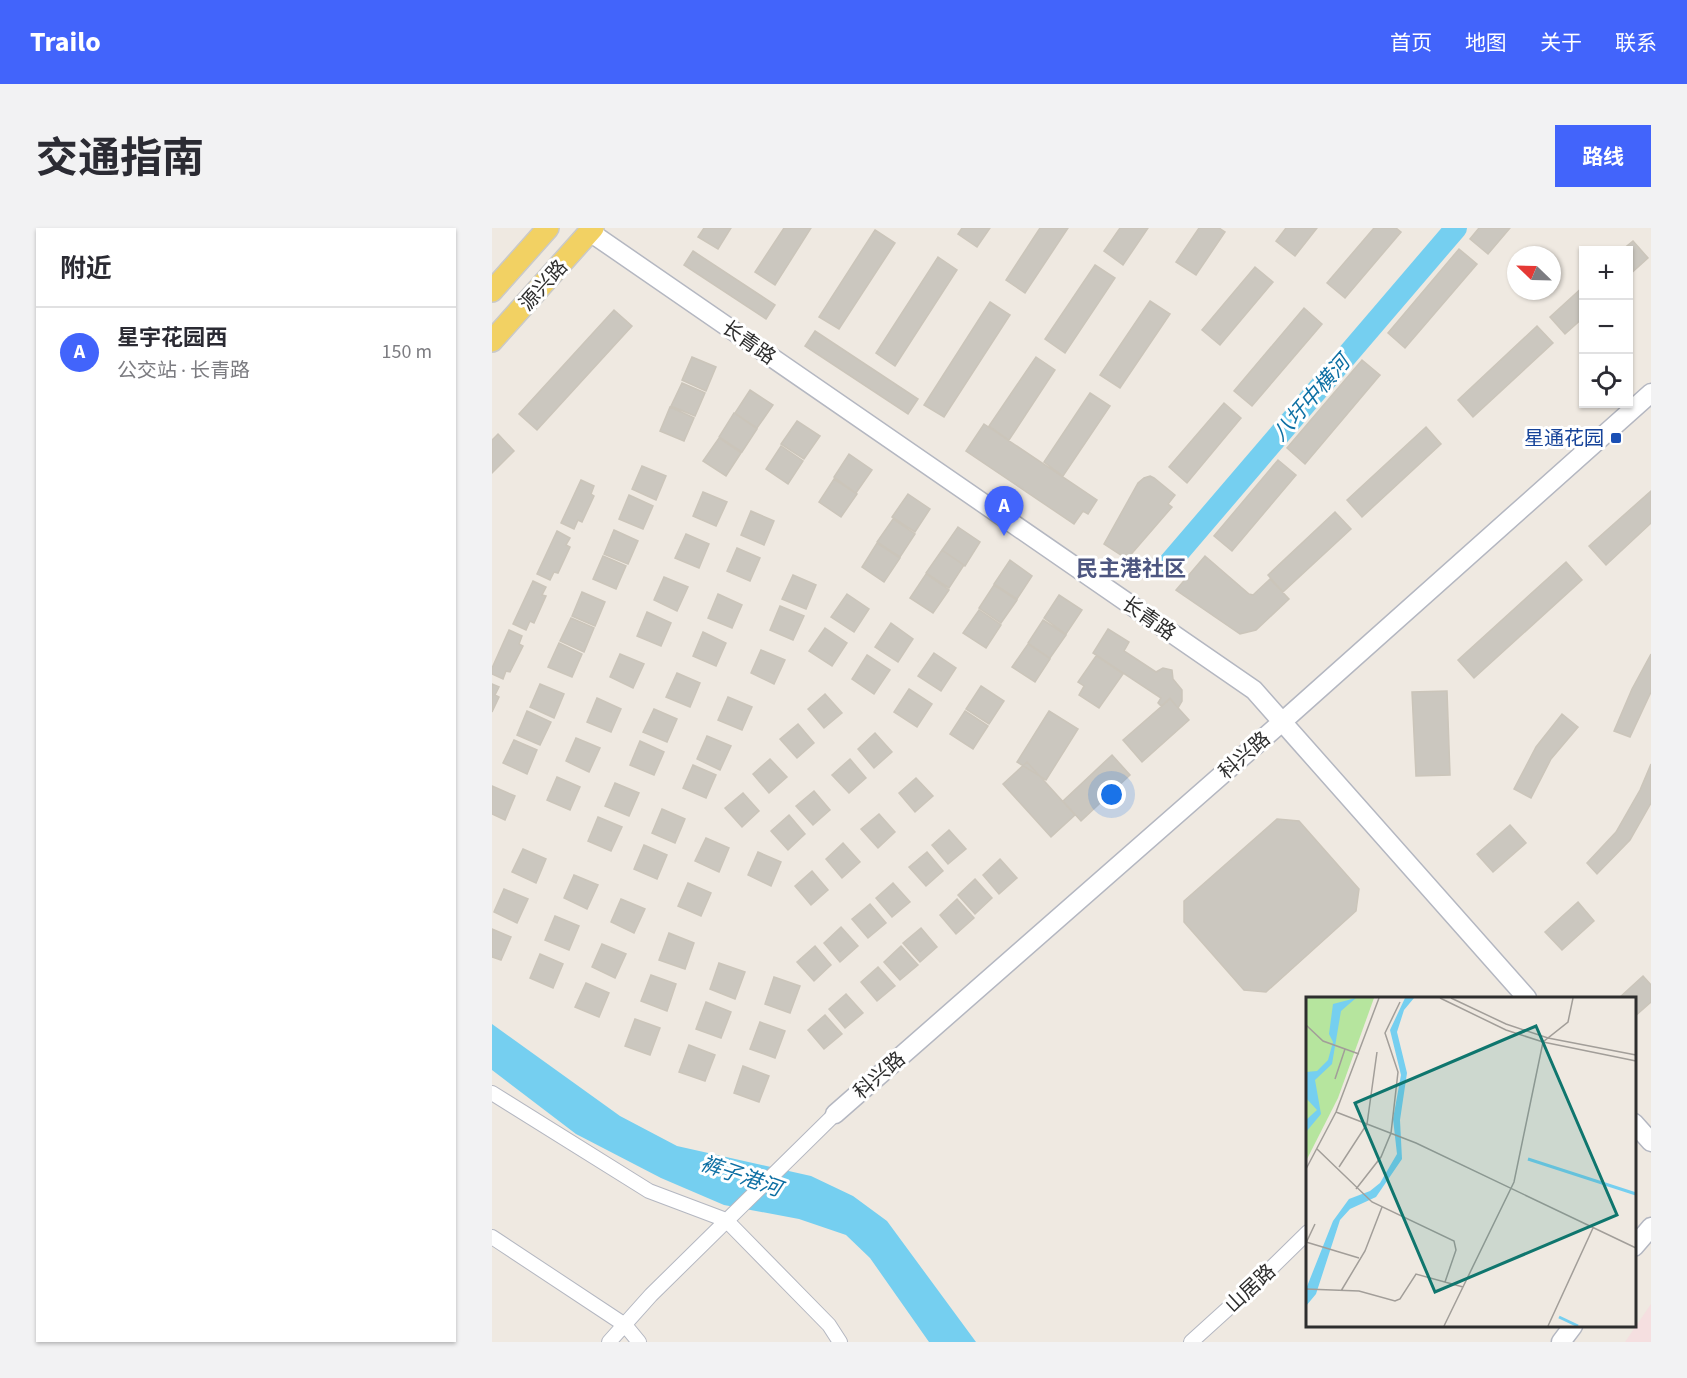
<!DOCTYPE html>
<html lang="zh">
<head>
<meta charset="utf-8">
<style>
	body { margin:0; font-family:"Source Sans 3","Noto Sans SC",sans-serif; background:#f2f2f3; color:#2b2b33 }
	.controls { position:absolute; right:18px; top:18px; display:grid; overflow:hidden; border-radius:0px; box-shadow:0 2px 4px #0004 }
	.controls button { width:54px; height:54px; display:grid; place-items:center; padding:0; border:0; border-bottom:2px solid #e1e1e2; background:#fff; color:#2b2b33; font:30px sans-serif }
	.compass { position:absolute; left:1015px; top:18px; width:54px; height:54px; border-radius:50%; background:#fff; box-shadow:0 2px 4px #0004; rotate:293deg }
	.you { position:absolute; left:620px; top:567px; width:21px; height:21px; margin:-15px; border:4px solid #fff; border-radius:50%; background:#1a73e8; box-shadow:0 0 0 9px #1a73e833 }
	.badge { display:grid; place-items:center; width:39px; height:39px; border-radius:50%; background:#4264fb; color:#fff; font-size:20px; font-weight:700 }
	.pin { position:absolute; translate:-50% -50px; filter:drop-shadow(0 2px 3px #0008) }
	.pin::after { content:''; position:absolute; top:32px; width:21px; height:18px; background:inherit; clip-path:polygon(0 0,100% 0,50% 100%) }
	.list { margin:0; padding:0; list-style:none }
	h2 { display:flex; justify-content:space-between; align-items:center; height:78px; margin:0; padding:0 24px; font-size:26px }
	h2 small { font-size:20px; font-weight:400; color:#7c7c81 }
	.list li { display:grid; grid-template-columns:39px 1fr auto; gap:18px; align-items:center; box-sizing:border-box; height:90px; padding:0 24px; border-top:2px solid #e1e1e2 }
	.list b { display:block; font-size:22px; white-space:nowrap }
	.list p { margin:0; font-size:20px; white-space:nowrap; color:#7c7c81 }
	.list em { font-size:20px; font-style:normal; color:#7c7c81 }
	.icon { flex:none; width:33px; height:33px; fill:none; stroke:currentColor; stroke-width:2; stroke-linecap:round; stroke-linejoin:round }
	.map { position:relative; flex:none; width:1159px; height:1114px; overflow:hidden; border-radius:0px }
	header { display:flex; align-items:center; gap:36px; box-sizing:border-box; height:84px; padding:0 30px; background:#4264fb; color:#fff }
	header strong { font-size:28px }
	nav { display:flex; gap:33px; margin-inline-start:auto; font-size:21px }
	.intro { display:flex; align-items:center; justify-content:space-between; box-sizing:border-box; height:144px; padding:0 36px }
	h1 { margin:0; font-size:42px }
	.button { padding:15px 27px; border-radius:0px; background:#4264fb; color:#fff; font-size:21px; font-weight:700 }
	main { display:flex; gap:36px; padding:0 36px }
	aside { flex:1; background:#fff; border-radius:0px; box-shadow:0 2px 4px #0004 }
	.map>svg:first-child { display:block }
</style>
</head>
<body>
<header>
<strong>Trailo</strong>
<nav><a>首页</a><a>地图</a><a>关于</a><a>联系</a></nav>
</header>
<div class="intro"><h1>交通指南</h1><a class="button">路线</a></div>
<main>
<aside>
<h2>附近<small></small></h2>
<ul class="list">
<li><span class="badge">A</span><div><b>星宇花园西</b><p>公交站 · 长青路</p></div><em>150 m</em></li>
</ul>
</aside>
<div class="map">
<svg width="1159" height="1114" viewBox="0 0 1159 1114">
	<rect width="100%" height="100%" fill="#efe9e1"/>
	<path fill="#f5dfe0" d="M1159,1076V1114H1133Z"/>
	<path fill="#75cff0" d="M0,796L128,888L185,918L319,948L361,968L395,993L484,1114H437L378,1030L354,1007L307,991L232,977L169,950L84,906L0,842Z"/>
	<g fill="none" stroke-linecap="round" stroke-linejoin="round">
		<path stroke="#75cff0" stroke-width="22" d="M674,339L964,0"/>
	</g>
	<path fill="#cbc7bf" stroke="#cbc5ba" stroke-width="1.5" d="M212,0H239L226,21L206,9Z
		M292,0H319L283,57L263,44Z
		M470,0H498L485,19L466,6Z
		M548,0H576L533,65L514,52Z
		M628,0H656L631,37L612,23Z
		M707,0H727L733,4L704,47L684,34Z
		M794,0H825L803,28L784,13Z
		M882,0H904L909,4L853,70L835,55Z
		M987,0H1018L996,26L978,11Z
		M383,2L403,15L347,101L327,89Z
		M1141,13L1156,30L1136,48V22H1130Z
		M967,21L985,36L913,120L896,105Z
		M201,23L283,77L274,91L192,37Z
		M446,29L465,42L403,138L384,125Z
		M603,37L623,50L573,125L553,111Z
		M763,39L781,54L728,117L710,102Z
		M1092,58V89L1073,106L1058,89Z
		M658,73L678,86L628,160L608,147Z
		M498,74L518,87L452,189L432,177Z
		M812,80L830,96L760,178L742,163Z
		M122,82L140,98L45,202L27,186Z
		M1045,98L1061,115L981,189L966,172Z
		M323,103L426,171L416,186L313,118Z
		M200,129L224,139L214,163L190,152Z
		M544,129L563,142L517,212L497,198Z
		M870,132L888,147L813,236L795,220Z
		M190,155L213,165L203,188L179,178Z
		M258,162L281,177L265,200L243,185Z
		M598,165L618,178L571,248L552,234Z
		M732,175L749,190L695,255L677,239Z
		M178,179L202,190L192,213L168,203Z
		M242,185L265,201L250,224L227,209Z
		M305,193L328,208L312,231L289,216Z
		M492,196L605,272L596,286L591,283L582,296L474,223Z
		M934,199L949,216L870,289L855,272Z
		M6,206L22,223L0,245V212Z
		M227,210L249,225L234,248L211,233Z
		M289,218L311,233L296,256L274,241Z
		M357,226L380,242L364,265L342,249Z
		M786,232L804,247L740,323L722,308Z
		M150,238L174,248L164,272L140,261Z
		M658,248L662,250L683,267L676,276L680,279L635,331L612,316L646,255L652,250Z
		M342,251L365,266L349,289L327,274Z
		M89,252L102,258L99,266L102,268L90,294L86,292L82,301L69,295Z
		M1159,263V295L1114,337L1097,318Z
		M211,264L235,274L224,298L201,288Z
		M416,266L438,281L423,304L400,289Z
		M137,267L161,278L151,301L127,291Z
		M259,283L282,293L272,317L249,307Z
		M843,284L859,301L791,364L776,347Z
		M401,291L423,306L408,329L385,314Z
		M466,299L488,314L473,338L450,322Z
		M122,302L146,313L136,336L112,326Z
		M65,303L78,310L74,317L78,319L66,345L62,344L58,352L45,346Z
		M194,306L217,316L207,340L183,330Z
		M385,315L408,330L392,354L370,339Z
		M245,320L268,330L258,353L235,343Z
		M450,322L472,337L457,360L434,345Z
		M111,328L134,338L124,361L101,351Z
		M713,328L757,366L761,367L778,351L797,371L764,402L748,406L684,362Z
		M518,332L540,348L525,371L502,356Z
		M1074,334L1090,352L982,450L966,432Z
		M434,346L457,362L441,385L418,370Z
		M301,347L324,357L314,381L290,371Z
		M172,349L196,359L185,383L162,372Z
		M41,353L54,359L50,367L54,368L42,395L38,393L34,402L21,396Z
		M502,357L525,372L509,395L487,380Z
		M90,364L113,374L103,398L80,388Z
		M226,366L250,377L240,400L216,390Z
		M355,366L377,381L362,404L339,389Z
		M567,367L590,382L574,406L552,390Z
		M288,378L312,388L301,412L278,402Z
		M487,382L509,397L494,420L471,405Z
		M155,384L179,395L169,418L145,408Z
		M79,390L102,400L92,424L68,413Z
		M551,392L574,407L558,430L536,415Z
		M399,395L421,411L406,434L383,419Z
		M333,400L355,415L340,438L317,423Z
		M616,401L637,414L632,423L664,444L671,440L680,442L681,451L690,462V473L686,480L678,470L669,478L666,475L669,470L601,425Z
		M17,402L30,408L27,416L31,418L18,444L14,443L11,451L0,446V440Z
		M211,404L234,415L224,438L201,428Z
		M67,415L90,426L80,449L56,439Z
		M536,416L558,431L543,454L520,439Z
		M269,422L293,432L282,456L259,445Z
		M442,425L464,440L449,463L426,448Z
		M128,426L152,436L141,460L118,449Z
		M1159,426V464L1138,509L1122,503L1140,461Z
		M375,427L398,442L382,466L360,451Z
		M604,428L631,446L607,480L587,467L592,458L586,454Z
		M185,445L208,455L198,479L174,469Z
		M0,456L7,459L3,467L7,469L0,484Z
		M48,456L72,466L62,490L38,479Z
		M489,458L512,473L497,496L474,481Z
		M417,461L440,476L425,499L402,484Z
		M955,463L958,547L924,548L920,464Z
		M333,466L350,485L332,500L316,481Z
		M236,469L260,479L250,502L226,492Z
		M105,470L129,481L119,504L95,494Z
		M678,471L697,492L650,534L631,512Z
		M162,481L185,491L175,514L151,504Z
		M35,483L59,494L48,517L25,507Z
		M473,483L496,498L481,521L458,506Z
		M557,483L586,501L554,552L525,534Z
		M1070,486L1086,499L1059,531L1039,570L1022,561L1044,519Z
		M306,496L322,515L305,530L288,511Z
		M383,505L400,524L382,540L366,521Z
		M215,508L239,518L228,542L205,531Z
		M84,510L108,520L97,544L74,533Z
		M22,512L45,522L35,546L11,535Z
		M148,513L172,524L162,547L138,537Z
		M620,527L638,547L589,593L571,573Z
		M278,531L295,549L277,565L261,546Z
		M358,531L374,550L357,565L340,547Z
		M535,534L583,587L559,609L511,556Z
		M1159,536V575L1138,612L1105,646L1095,635L1124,604L1148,562Z
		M201,537L224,547L214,570L191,560Z
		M65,549L88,559L78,582L55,572Z
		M424,550L441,568L423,584L407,565Z
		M123,555L147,565L137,588L113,578Z
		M0,558L23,568L13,592L0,586Z
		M322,563L338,582L321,597L304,578Z
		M251,565L267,583L250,599L233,580Z
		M170,581L193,591L183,615L160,605Z
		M387,586L403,604L386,620L369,601Z
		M297,587L313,606L296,622L279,603Z
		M106,589L130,599L119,623L96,613Z
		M785,591L807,593L867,661L864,683L774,764L752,762L692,694V673Z
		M1018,597L1034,615L1001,644L985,626Z
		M457,602L474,621L456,636L440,617Z
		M214,610L237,620L227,644L203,633Z
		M351,615L368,634L350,650L334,631Z
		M152,617L175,627L165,651L142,641Z
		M31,621L54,631L44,655L20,644Z
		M266,624L289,634L279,658L256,647Z
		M435,624L451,643L434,658L417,639Z
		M508,631L525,650L507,666L491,647Z
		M320,643L336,662L319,677L303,658Z
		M82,647L106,657L95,681L72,670Z
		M483,651L500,670L483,686L466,667Z
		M196,655L219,665L209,688L186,678Z
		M401,655L418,674L400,689L384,670Z
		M12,661L36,671L25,695L2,684Z
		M129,671L153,681L142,705L119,694Z
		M465,671L482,690L464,706L448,687Z
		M1086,674L1102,693L1070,722L1053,704Z
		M378,676L394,695L376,710L360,691Z
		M63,688L87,698L77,722L53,712Z
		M349,699L366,718L348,734L332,715Z
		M429,700L445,719L428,734L411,715Z
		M0,701L19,709L9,732L0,729Z
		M177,705L202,715L193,741L167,732Z
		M110,716L134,726L123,750L100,739Z
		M323,718L339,737L322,753L305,734Z
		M409,718L426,737L408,752L392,734Z
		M48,726L71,736L61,760L38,750Z
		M227,735L253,744L243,771L218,761Z
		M386,739L403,758L385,773L369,754Z
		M159,747L184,756L175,783L149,773Z
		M1151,748L1159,757V774L1142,789V770H1127Z
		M282,749L308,758L298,785L273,776Z
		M94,755L117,765L107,789L83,779Z
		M354,766L371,785L353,800L337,781Z
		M214,774L239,784L229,810L204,801Z
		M333,787L350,806L332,821L316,802Z
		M143,791L168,800L158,827L133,818Z
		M268,794L293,803L283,830L258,821Z
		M197,817L223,827L213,853L187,844Z
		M251,838L277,848L267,874L242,865Z"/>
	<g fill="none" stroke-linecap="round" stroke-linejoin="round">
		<g stroke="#b4b7c1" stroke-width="16">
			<path id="street" d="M0,865L157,963L234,992L337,1097L348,1114
				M0,1009L133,1097L147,1114
				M117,1114L159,1067L343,886
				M699,1114L763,1056L816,1004"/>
		</g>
		<g stroke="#b4b7c1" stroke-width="21">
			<path id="secondary" d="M96,0L98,4L762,462L1035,770
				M343,886L790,494L1159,165
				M1142,895L1159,914
				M1142,1019L1159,999
				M1069,1114L1081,1098"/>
		</g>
		<g stroke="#c9c9c9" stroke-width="24">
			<path id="primary" d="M0,63L56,0
				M0,113L101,0"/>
		</g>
		<use href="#street" stroke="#fff" stroke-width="14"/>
		<use href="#secondary" stroke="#fff" stroke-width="18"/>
		<use href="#primary" stroke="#f2d163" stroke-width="21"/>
	</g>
	<rect fill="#1a4fb4" stroke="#fff" stroke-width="2" x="1118" y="204" width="12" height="12" rx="3"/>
	<g text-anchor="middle" stroke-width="6" stroke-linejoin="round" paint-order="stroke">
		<g font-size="20" fill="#2e2e2e" stroke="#fff">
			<text transform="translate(51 57) rotate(-48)" y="7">源兴路</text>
			<text transform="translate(257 114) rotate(35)" y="7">长青路</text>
			<text transform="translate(657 390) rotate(35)" y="7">长青路</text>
			<text transform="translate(752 527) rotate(-41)" y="7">科兴路</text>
			<text transform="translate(387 847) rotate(-41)" y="7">科兴路</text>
			<text transform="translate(758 1060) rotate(-43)" y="7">山居路</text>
		</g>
		<g font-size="20" fill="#164399" stroke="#fff" text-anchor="end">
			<text x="1112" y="217">星通花园</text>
		</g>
		<g font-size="21" font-style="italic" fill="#0d6fa3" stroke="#fff">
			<text transform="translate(819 170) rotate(-49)" y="7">八圩中横河</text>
			<text transform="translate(249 948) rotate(19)" y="7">裤子港河</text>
		</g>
		<g font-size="22" font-weight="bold" fill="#4d5680" stroke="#fff">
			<text x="639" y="348">民主港社区</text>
		</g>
	</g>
	<g transform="translate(814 769)">
		<rect width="330" height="330" fill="#efe9e1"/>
		<path d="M0,1H68L32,101L0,164Z" fill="#b6e59e"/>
		<path d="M50,1L35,14L26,67L9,83L15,117L0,135V123L11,113L0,101V75L11,74L22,63L27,45L23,37L27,7ZM99,1H108L98,13L91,35L101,76L94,123L96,162L70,200L44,212L34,223L10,297L0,309V292L27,224L43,202L64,194L74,186L91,157L87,122L95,78L84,33Z" fill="#75cff0"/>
		<path fill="none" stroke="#75cff0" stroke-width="3" d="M222,162L330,197M253,320L272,329"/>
		<path fill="none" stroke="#a29e99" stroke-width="1.5" d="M134,1L200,33L237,45L330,64M145,1L200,27L242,41L330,58M0,28L17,44L53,57M29,82L39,52M30,115L110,146L330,251M11,152L66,205L148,244L150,253L139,285M33,170L61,127L71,55M0,172L30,115L73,1M50,192L75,160L85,136L92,75L79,36L94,5M0,245L53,261M0,246L9,227M0,292L53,294L89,304L94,302L110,277L157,290M35,294L59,254L76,210M138,329L208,185L237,45L262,25L267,1M242,329L287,231"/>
		<path fill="#0f766e" fill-opacity="0.15" stroke="#0f766e" stroke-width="3" d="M230,29L311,218L129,295L49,106Z"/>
		<rect width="330" height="330" fill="none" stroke="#2e2e2e" stroke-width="3"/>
	</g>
</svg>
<div class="controls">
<button>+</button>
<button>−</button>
<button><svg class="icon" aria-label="locate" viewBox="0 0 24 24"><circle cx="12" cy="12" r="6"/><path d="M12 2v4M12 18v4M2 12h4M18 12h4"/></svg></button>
</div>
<svg class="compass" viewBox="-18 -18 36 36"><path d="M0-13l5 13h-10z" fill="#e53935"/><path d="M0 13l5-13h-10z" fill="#7c7c81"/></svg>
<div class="you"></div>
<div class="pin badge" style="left:512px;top:308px">A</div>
</div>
</main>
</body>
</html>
